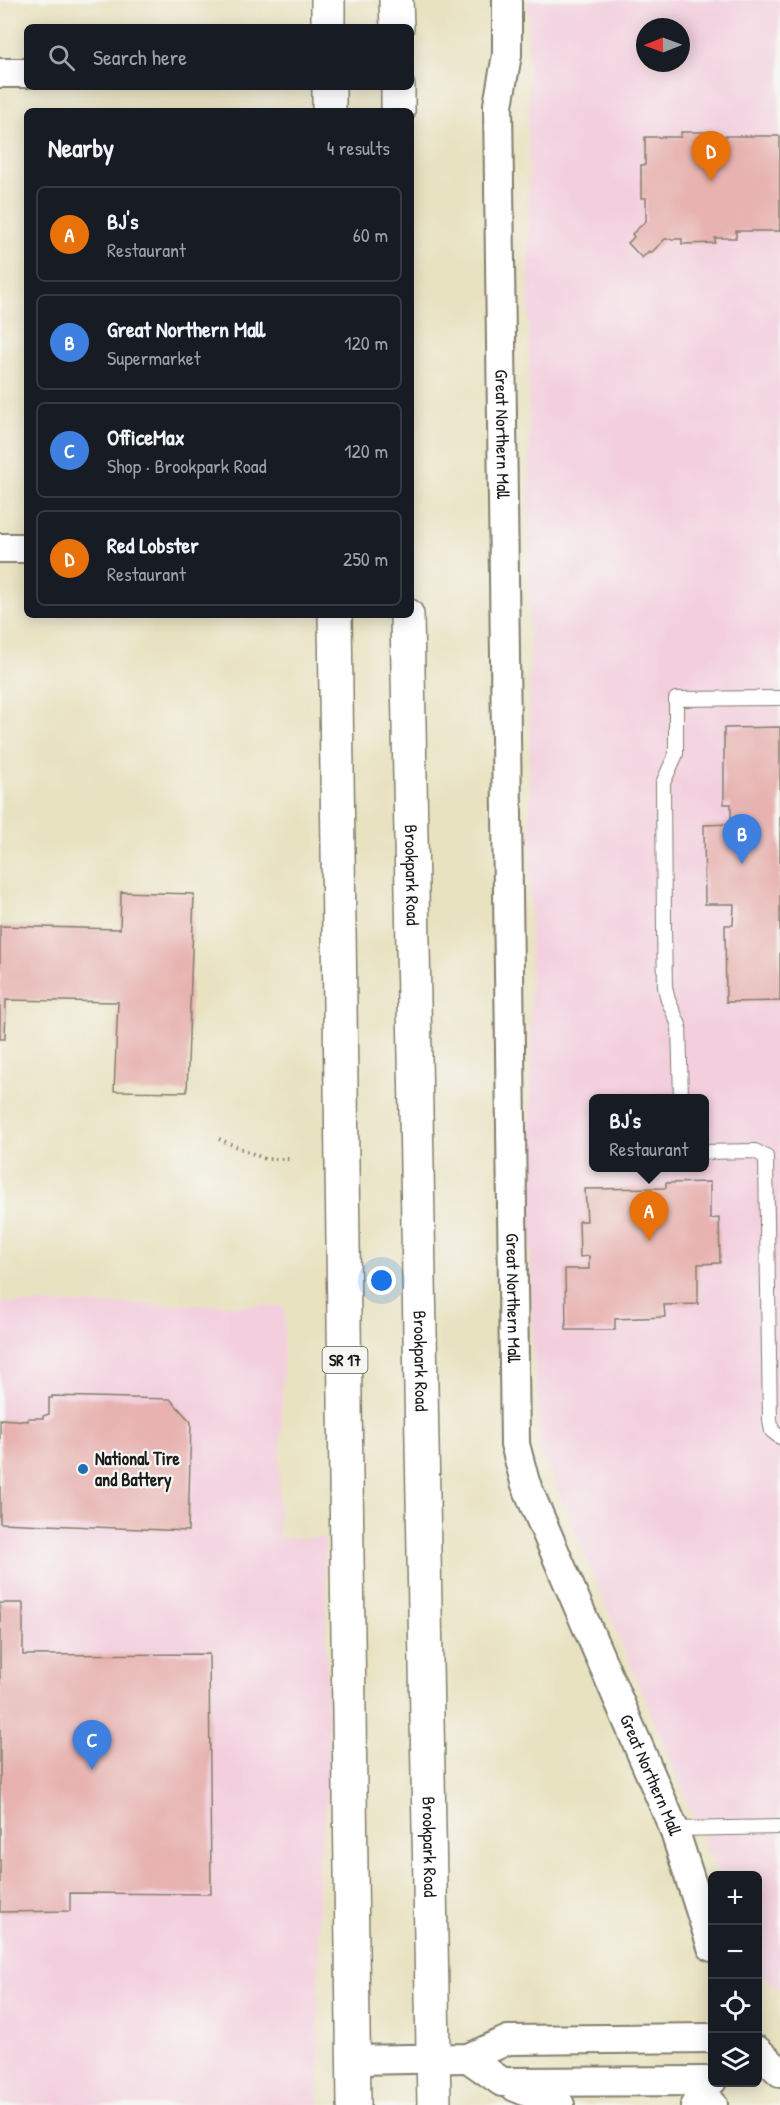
<!DOCTYPE html>
<html lang="en">
<head>
<meta charset="utf-8">
<style>
	body { margin:0; font-family:"Patrick Hand",sans-serif; background:#242831; color:#f1f3f6 }
	.controls { position:absolute; right:18px; bottom:18px; display:grid; overflow:hidden; border-radius:9px; box-shadow:0 3px 15px #0003 }
	.controls button { width:54px; height:54px; display:grid; place-items:center; padding:0; border:0; border-bottom:2px solid #363941; background:#171b24; color:#f1f3f6; font:30px sans-serif }
	.compass { position:absolute; left:636px; top:18px; width:54px; height:54px; border-radius:50%; background:#171b24; box-shadow:0 3px 15px #0003; rotate:269deg }
	.you { position:absolute; left:382px; top:1281px; width:21px; height:21px; margin:-15px; border:4px solid #fff; border-radius:50%; background:#1a73e8; box-shadow:0 0 0 9px #1a73e833 }
	.badge { display:grid; place-items:center; width:39px; height:39px; border-radius:50%; background:#1a73e8; color:#fff; font-size:20px; font-weight:700 }
	.pin { position:absolute; translate:-50% -50px; filter:drop-shadow(0 2px 3px #0008) }
	.pin::after { content:''; position:absolute; top:32px; width:21px; height:18px; background:inherit; clip-path:polygon(0 0,100% 0,50% 100%) }
	.popup { position:absolute; left:589px; top:1094px; width:120px; height:78px; box-sizing:border-box; display:grid; place-content:center; border-radius:9px; background:#171b24; filter:drop-shadow(0 2px 4px #0005); font-size:20px; white-space:nowrap; color:#9ea1a6 }
	.popup b { font-size:22px; color:#f1f3f6 }
	.popup::after { content:''; position:absolute; left:50%; top:100%; margin-left:-12px; border:12px solid transparent; border-top-color:#171b24 }
	.list { margin:0; padding:0; list-style:none }
	h2 { display:flex; justify-content:space-between; align-items:center; height:78px; margin:0; padding:0 24px; font-size:26px }
	h2 small { font-size:20px; font-weight:400; color:#9ea1a6 }
	.list li { display:grid; grid-template-columns:39px 1fr auto; gap:18px; align-items:center; box-sizing:border-box; height:96px; margin:0 12px 12px; padding:0 12px; border:2px solid #363941; border-radius:9px }
	.list b { display:block; font-size:22px; white-space:nowrap }
	.list p { margin:0; font-size:20px; white-space:nowrap; color:#9ea1a6 }
	.list em { font-size:20px; font-style:normal; color:#9ea1a6 }
	.icon { flex:none; width:33px; height:33px; fill:none; stroke:currentColor; stroke-width:2; stroke-linecap:round; stroke-linejoin:round }
	.map { position:relative; flex:none; width:780px; height:2105px; overflow:hidden }
	.search { position:absolute; background:#171b24; box-shadow:0 3px 15px #0003; left:24px; top:24px; width:390px; height:66px; display:flex; align-items:center; gap:15px; box-sizing:border-box; padding:0 21px; border-radius:9px; color:#9ea1a6; font-size:22px }
	.panel { position:absolute; background:#171b24; box-shadow:0 3px 15px #0003; left:24px; top:108px; width:390px; height:510px; border-radius:9px }
	.map>svg:first-child { display:block }
</style>
</head>
<body>
<div class="map">
<svg width="780" height="2105" viewBox="0 0 780 2105">
	<rect width="100%" height="100%" fill="#f6f6f2"/>
	<filter id="ink" filterUnits="userSpaceOnUse"><feTurbulence type="fractalNoise" baseFrequency=".0167" numOctaves="2"/><feDisplacementMap in="SourceGraphic" scale="12" xChannelSelector="R" yChannelSelector="G"/><feConvolveMatrix kernelMatrix="1 2 1 2 8 2 1 2 1" color-interpolation-filters="sRGB"/></filter>
	<filter id="wash" filterUnits="userSpaceOnUse"><feTurbulence type="fractalNoise" baseFrequency=".008" numOctaves="4" result="noise"/><feDisplacementMap in="SourceGraphic" scale="24" xChannelSelector="R" yChannelSelector="G"/><feGaussianBlur stdDeviation="1.35" result="paint"/><feColorMatrix in="noise" values="0 0 0 0 0 0 0 0 0 0 0 0 0 0 0 0 0 1.4 0 .05"/><feComposite in="paint" operator="in"/></filter>
	<g filter="url(#wash)">
		<rect width="100%" height="100%" fill="#e9e2c1"/>
		<path fill="#f3cfde" fill-rule="evenodd" d="M528,0H780V1991L758,1971V1876L718,1875L540,1447L531,1314ZM645,27H681V63H645ZM594,1098H704V1168H594Z
			M0,1303L285,1306L278,1538H325L329,1790L318,1861L319,2105H0Z"/>
		<g id="blocks">
			<path fill="#e7b2b0" d="M681,132H714V136H780V231H736V238H715V243L682,244V239H665L651,253L649,251L642,258L628,243L634,237L632,234L646,221V198H641V165H645V137H681Z
				M780,727V1001L726,1002L725,925H733L734,904H705L704,825L731,824V804H724V728Z
				M121,892L194,894L187,1092L114,1091L118,1002L6,1000L5,1039H0V926L120,929Z
				M710,1182V1219L719,1218L720,1263L698,1264V1304L664,1305L665,1317L615,1319V1330H566L565,1269H589V1256L580,1257L579,1221H587L585,1189L666,1188V1183Z
				M52,1396L170,1399L191,1422L188,1531L0,1523V1419L28,1421V1418H43V1416L49,1414V1398H52Z
				M0,1603H23V1655L209,1654L211,1894L70,1893V1911L0,1912Z"/>
		</g>
	</g>
	<g filter="url(#ink)">
		<use href="#blocks" fill-opacity="0" stroke="#827f6e" stroke-width="1.5"/>
		<g fill="none" stroke-linecap="round" stroke-linejoin="round">
			<g stroke="#827f6e" stroke-width="16">
				<path id="service" d="M681,1098L679,1025L668,1000L665,987L664,928L663,783L676,754V699L780,698
					M704,1152L755,1151L766,1157L770,1420L772,1431L780,1437
					M674,1829L780,1827"/>
			</g>
			<g stroke="#827f6e" stroke-width="32">
				<g id="minor">
					<path id="s1" d="M507,0V55L498,105L515,1444L525,1482L535,1506L674,1829L712,1947"/>
					<path d="M0,73H27"/>
					<path d="M0,548H27"/>
					<path d="M758,2051L780,2072"/>
					<path d="M468,2058L502,2082L712,2081"/>
					<path d="M353,2060L468,2058L508,2040L712,2038"/>
					<path d="M515,2087L560,2105"/>
					<path d="M695,2105H713"/>
				</g>
			</g>
			<g stroke="#827f6e" stroke-width="36">
				<g id="primary">
					<path d="M328,0V27"/>
					<path d="M396,0L397,27"/>
					<path d="M329,87V111"/>
					<path d="M398,87V111"/>
					<path d="M335,615L354,2105"/>
					<path id="s2" d="M407,615L434,2105"/>
				</g>
			</g>
			<path stroke="#827f6e" stroke-width="4" stroke-dasharray="1.5 4.5" stroke-linecap="butt" d="M219,1139L265,1159H292"/>
			<use href="#service" stroke="#fff" stroke-width="14"/>
			<use href="#minor" stroke="#fff" stroke-width="28"/>
			<use href="#primary" stroke="#fff" stroke-width="33"/>
		</g>
	</g>
	<circle fill="#1f6fb2" stroke="#f6f6f2" stroke-width="2" cx="83" cy="1469" r="6"/>
	<g text-anchor="middle" stroke-width="4.5" stroke-linejoin="round" paint-order="stroke">
		<rect fill="#f6f6f2" stroke="#5d5d5c" stroke-width="1.5" x="322.5" y="1347" width="45" height="26" rx="4.5"/>
		<g font-size="16" font-weight="bold" fill="#1c1c1c">
			<text x="345" y="1366">SR 17</text>
		</g>
		<g font-size="18" fill="#1c1c1c" stroke="#f6f6f2">
			<text dy="6" stroke="none"><textPath href="#s1" startOffset="435">Great Northern Mall</textPath></text>
			<text dy="6" stroke="none"><textPath href="#s2" startOffset="260">Brookpark Road</textPath></text>
			<text dy="6" stroke="none"><textPath href="#s1" startOffset="1299">Great Northern Mall</textPath></text>
			<text dy="6" stroke="none"><textPath href="#s2" startOffset="746">Brookpark Road</textPath></text>
			<text dy="6" stroke="none"><textPath href="#s1" startOffset="1803">Great Northern Mall</textPath></text>
			<text dy="6" stroke="none"><textPath href="#s2" startOffset="1232">Brookpark Road</textPath></text>
		</g>
		<g font-size="18" font-weight="bold" fill="#1c1c1c" stroke="#f6f6f2" text-anchor="start">
			<text x="95" y="1465">National Tire<tspan x="95" dy="21">and Battery</tspan></text>
		</g>
	</g>
</svg>
<div class="controls">
<button>+</button>
<button>−</button>
<button><svg class="icon" aria-label="locate" viewBox="0 0 24 24"><circle cx="12" cy="12" r="6"/><path d="M12 2v4M12 18v4M2 12h4M18 12h4"/></svg></button>
<button><svg class="icon" aria-label="layers" viewBox="0 0 24 24"><path d="M12 4l9 5-9 5-9-5zM3 14l9 5 9-5"/></svg></button>
</div>
<svg class="compass" viewBox="-18 -18 36 36"><path d="M0-13l5 13h-10z" fill="#e53935"/><path d="M0 13l5-13h-10z" fill="#9ea1a6"/></svg>
<div class="you"></div>
<div class="pin badge" style="left:649px;top:1241px;background:#e8710a">A</div>
<div class="popup"><b>BJ's</b>Restaurant</div>
<div class="pin badge" style="left:742px;top:864px;background:#3f7fe0">B</div>
<div class="pin badge" style="left:92px;top:1770px;background:#3f7fe0">C</div>
<div class="pin badge" style="left:711px;top:181px;background:#e8710a">D</div>
<div class="search"><svg class="icon" aria-label="search" viewBox="0 0 24 24"><circle cx="10" cy="10" r="6"/><path d="M15 15l6 6"/></svg>Search here</div>
<section class="panel">
<h2>Nearby<small>4 results</small></h2>
<ul class="list">
<li><span class="badge" style="background:#e8710a">A</span><div><b>BJ's</b><p>Restaurant</p></div><em>60 m</em></li>
<li><span class="badge" style="background:#3f7fe0">B</span><div><b>Great Northern Mall</b><p>Supermarket</p></div><em>120 m</em></li>
<li><span class="badge" style="background:#3f7fe0">C</span><div><b>OfficeMax</b><p>Shop · Brookpark Road</p></div><em>120 m</em></li>
<li><span class="badge" style="background:#e8710a">D</span><div><b>Red Lobster</b><p>Restaurant</p></div><em>250 m</em></li>
</ul>
</section>
</div>
</body>
</html>
